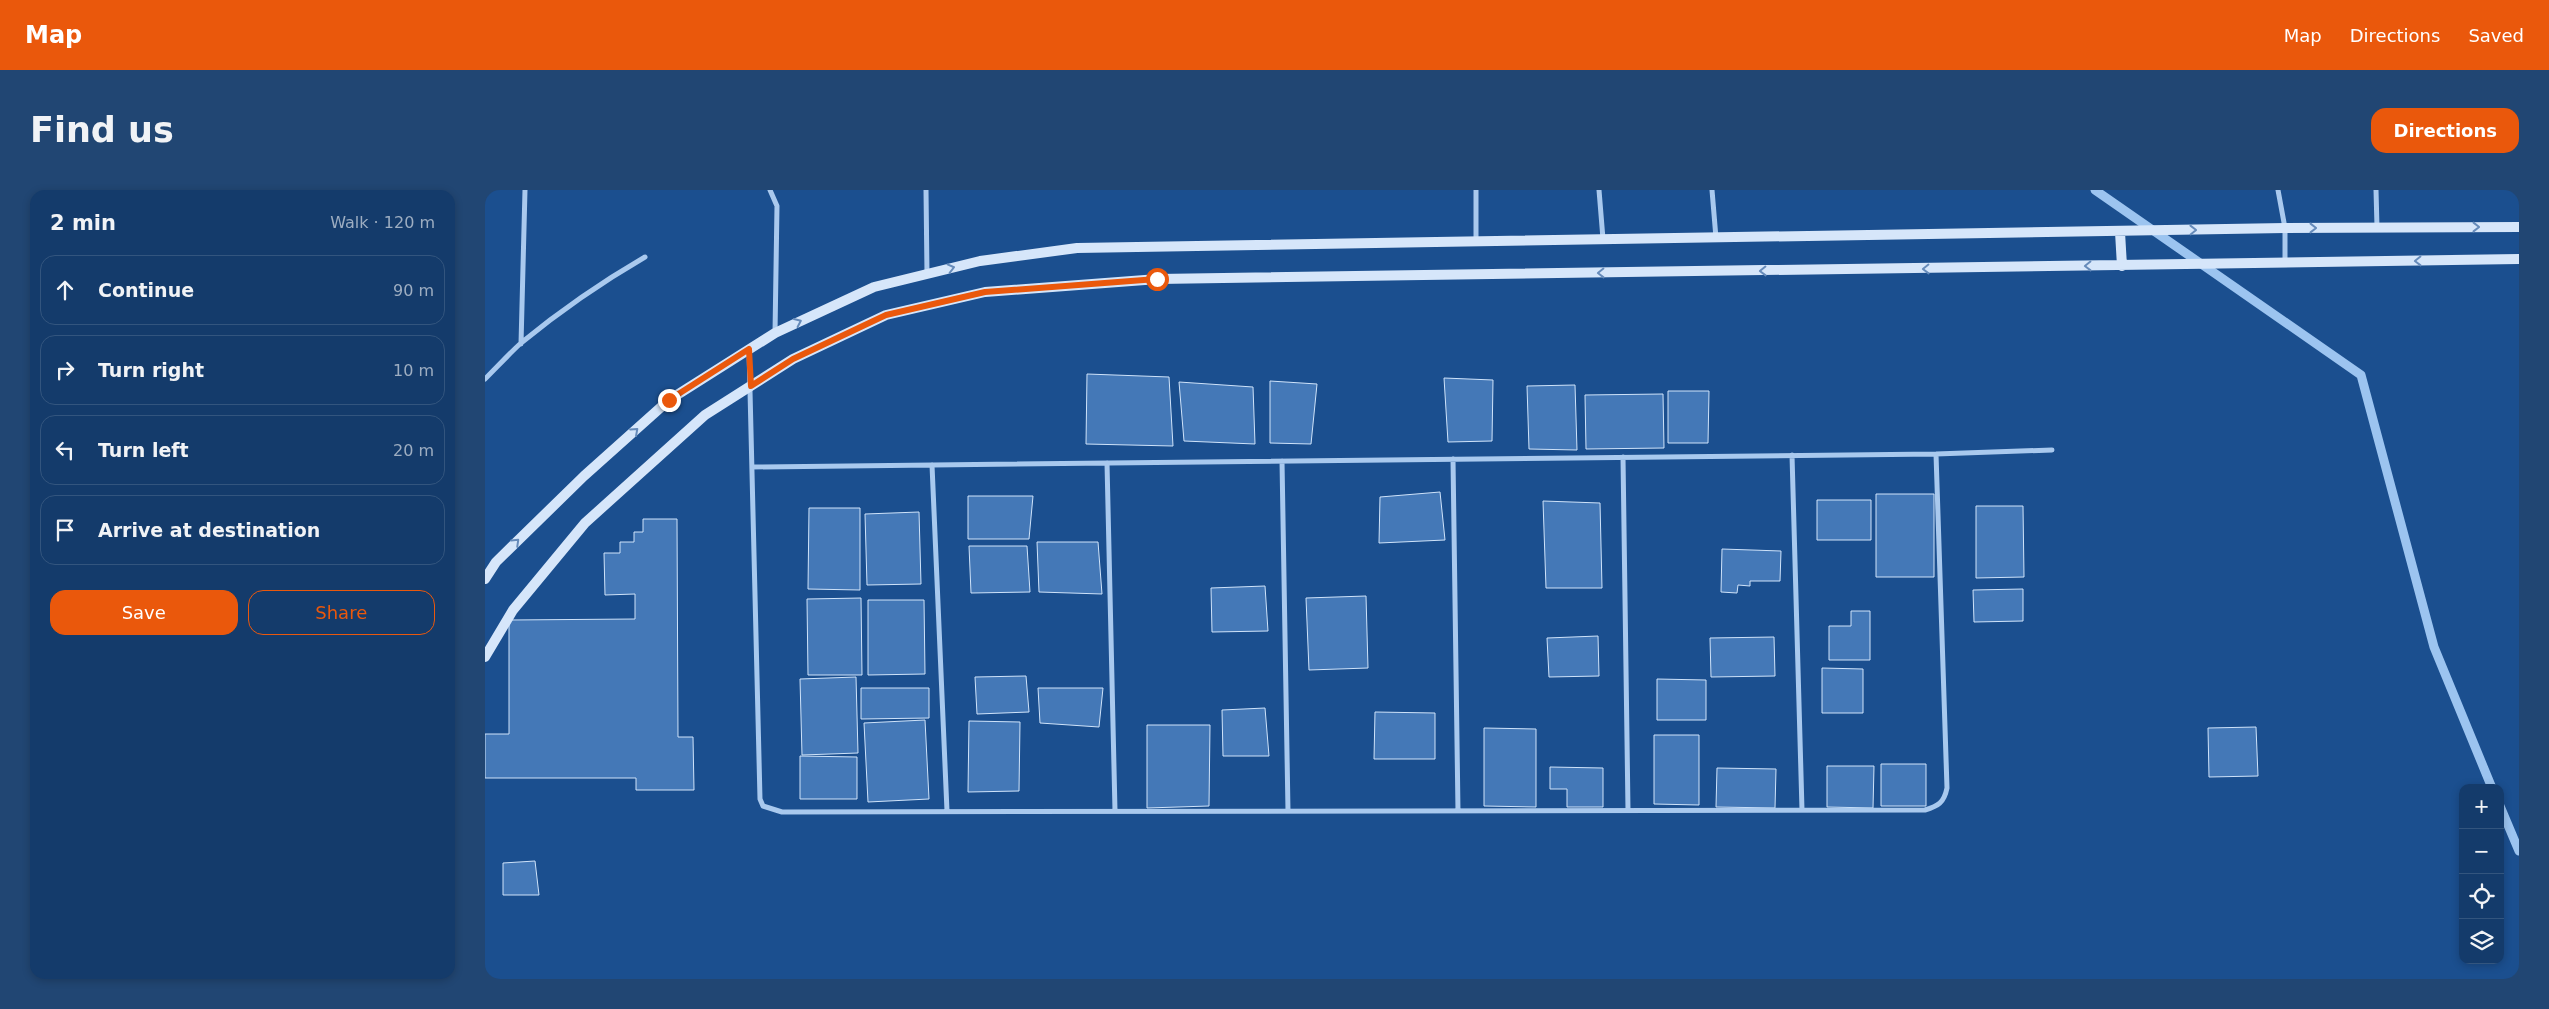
<!DOCTYPE html>
<html lang="en">
<head>
<meta charset="utf-8">
<style>
	body { margin:0; font-family:"DejaVu Sans",sans-serif; background:#214673; color:#f1f3f6 }
	.controls { position:absolute; right:15px; bottom:15px; display:grid; overflow:hidden; border-radius:10px; box-shadow:0 2px 8px #0003 }
	.controls button { width:45px; height:45px; display:grid; place-items:center; padding:0; border:0; border-bottom:1px solid #33557e; background:#143b6b; color:#f1f3f6; font:25px sans-serif }
	.stop { position:absolute; width:15px; height:15px; margin:-11px; border:4px solid #ea580c; border-radius:50%; background:#fff }
	.stop.end { background:#ea580c; border-color:#fff; box-shadow:0 1px 5px #0008 }
	.list { margin:0; padding:0; list-style:none }
	h2 { display:flex; justify-content:space-between; align-items:center; height:65px; margin:0; padding:0 20px; font-size:21px }
	h2 small { font-size:16px; font-weight:400; color:#9dadc1 }
	.list li { display:grid; grid-template-columns:32px 1fr auto; gap:15px; align-items:center; box-sizing:border-box; height:70px; margin:0 10px 10px; padding:0 10px; border:1px solid #33557e; border-radius:15px }
	.list b { display:block; font-size:19px; white-space:nowrap }
	.list em { font-size:16px; font-style:normal; color:#9dadc1 }
	.actions { display:flex; gap:10px; padding:15px 20px }
	.actions a { flex:1; padding:11px 0; border:1px solid #ea580c; border-radius:15px; text-align:center; font-size:18px; color:#ea580c }
	.actions .main { background:#ea580c; color:#fff }
	.icon { flex:none; width:28px; height:28px; fill:none; stroke:currentColor; stroke-width:2; stroke-linecap:round; stroke-linejoin:round }
	.map { position:relative; flex:none; width:2034px; height:789px; overflow:hidden; border-radius:15px }
	header { display:flex; align-items:center; gap:30px; box-sizing:border-box; height:70px; padding:0 25px; background:#ea580c; color:#fff }
	header strong { font-size:24px }
	nav { display:flex; gap:28px; margin-inline-start:auto; font-size:18px }
	.intro { display:flex; align-items:center; justify-content:space-between; box-sizing:border-box; height:120px; padding:0 30px }
	h1 { margin:0; font-size:35px }
	.button { padding:12px 22px; border-radius:15px; background:#ea580c; color:#fff; font-size:18px; font-weight:700 }
	main { display:flex; gap:30px; padding:0 30px }
	aside { flex:1; background:#143b6b; border-radius:15px; box-shadow:0 2px 8px #0003 }
	.map>svg:first-child { display:block }
</style>
</head>
<body>
<header>
<strong>Map</strong>
<nav><a>Map</a><a>Directions</a><a>Saved</a></nav>
</header>
<div class="intro"><h1>Find us</h1><a class="button">Directions</a></div>
<main>
<aside>
<h2>2 min<small>Walk · 120 m</small></h2>
<ul class="list">
<li><svg class="icon" aria-label="ahead" viewBox="0 0 24 24"><path d="M12 20V5M6 11l6-6 6 6"/></svg><div><b>Continue</b></div><em>90 m</em></li>
<li><svg class="icon" aria-label="right" viewBox="0 0 24 24"><path d="M7 20v-9h11M14 6l5 5-5 5"/></svg><div><b>Turn right</b></div><em>10 m</em></li>
<li><svg class="icon" aria-label="left" viewBox="0 0 24 24"><path d="M17 20v-9H6M10 6l-5 5 5 5"/></svg><div><b>Turn left</b></div><em>20 m</em></li>
<li><svg class="icon" aria-label="arrive" viewBox="0 0 24 24"><path d="M6 21V4h12l-3 4 3 4H6"/></svg><div><b>Arrive at destination</b></div></li>
</ul>
<div class="actions"><a class="main">Save</a><a>Share</a></div>
</aside>
<div class="map">
<svg width="2034" height="789" viewBox="0 0 2034 789">
	<rect width="100%" height="100%" fill="#1b4f8f"/>
	<g fill="none" stroke-linecap="round" stroke-linejoin="round">
		<path stroke="#9cc4f0" stroke-width="9" d="M1610,0L1876,185L1949,457L2007,598
			M2015,616L2034,661"/>
	</g>
	<path fill="#4478b7" stroke="#cfe3fa" d="M602,184L684,187L688,256L601,254Z
		M959,188L1008,190L1007,251L963,252Z
		M785,191L832,194L826,254L785,253Z
		M694,192L768,197L770,254L699,251Z
		M1090,195L1092,260L1044,259L1042,196Z
		M1183,201H1224L1223,253H1183Z
		M1178,204L1179,258L1101,259L1100,205Z
		M955,302L960,350L894,353L895,307Z
		M1391,304H1449V387H1391Z
		M483,306H548L544,349H483Z
		M1332,310H1386V350H1332Z
		M1058,311L1115,313L1117,398H1061Z
		M1491,316H1538L1539,387L1491,388Z
		M324,318H375V400L323,399Z
		M434,322L436,394L382,395L380,324Z
		M158,329H192L193,547H208L209,600H151V588H0V544H24V430L150,429V404L120,405L119,363H135V352H149V342H158Z
		M552,352H613L617,404L554,402Z
		M484,356H542L545,402L486,403Z
		M1237,359L1296,361L1295,391H1265V396L1253,395L1252,403L1236,402Z
		M780,396L783,441L727,442L726,398Z
		M1538,399V431L1489,432L1488,400Z
		M881,406L883,478L824,480L821,408Z
		M376,408L377,485H323L322,409Z
		M383,410H439L440,484L383,485Z
		M1366,421H1385V470H1344V436H1366Z
		M1113,446L1114,486L1064,487L1062,448Z
		M1289,447L1290,486L1226,487L1225,448Z
		M1337,478L1378,479V523H1337Z
		M541,486L544,522L492,524L490,487Z
		M371,487L373,563L317,565L315,489Z
		M1172,489L1221,490V530H1172Z
		M376,498H444V528L376,529Z
		M553,498H618L614,537L555,533Z
		M780,518L784,566H738L737,520Z
		M890,522L950,523V569H889Z
		M440,530L444,609L383,612L379,533Z
		M484,531L535,532L534,601L483,602Z
		M662,535H725L724,616L662,618Z
		M1771,537L1773,586L1724,587L1723,538Z
		M999,538L1051,539V617L999,616Z
		M1169,545H1214V615L1169,614Z
		M315,566L372,567V609H315Z
		M1396,574H1441V616H1396Z
		M1342,576H1389L1388,618L1342,617Z
		M1065,577L1118,578V617H1082V599H1065Z
		M1232,578L1291,579L1290,618L1231,617Z
		M50,671L54,705H18V673Z"/>
	<g fill="none" stroke-linecap="round" stroke-linejoin="round">
		<path stroke="#a9c9ee" stroke-width="5" d="M285,0L292,16L290,143
			M441,0L442,84
			M1114,0L1118,49
			M1227,0L1231,48
			M1793,0L1800,38V72
			M1891,0L1892,37
			M991,52V0
			M36,154L40,0
			M264,160L275,609L278,616L297,622L1440,620C1453,616 1459,613 1462,598L1451,264
			M0,189C12,177 24,164 36,153C75,121 117,92 160,67
			M1307,265L1317,620
			M1138,267L1143,620
			M968,269L973,621
			M797,271L803,621
			M622,273L630,621
			M447,275L462,621
			M267,277L1451,264L1567,260"/>
		<path stroke="#d6e6fa" stroke-width="10" d="M1635,42L1637,76
			M0,389L11,372L99,286L184,210L290,143L389,97L495,71L592,58L1800,38L2034,37
			M0,467L28,420L100,333L220,225L308,169L401,125L500,102L673,89L2034,69"/>
	</g>
	<defs><path id="oneway-chevron" d="M-2-3.5L2.5 0L-2 3.5" fill="none" stroke-width="1.6" stroke-linecap="round" stroke-linejoin="round" transform="scale(1.25)"/></defs>
	<g stroke="#668bba">
		<use href="#oneway-chevron" transform="translate(1991 37)"/>
		<use href="#oneway-chevron" transform="translate(1828 38)"/>
		<use href="#oneway-chevron" transform="translate(1708 40) rotate(-1)"/>
		<use href="#oneway-chevron" transform="translate(1933 71) rotate(179)"/>
		<use href="#oneway-chevron" transform="translate(1603 76) rotate(179)"/>
		<use href="#oneway-chevron" transform="translate(466 78) rotate(-14)"/>
		<use href="#oneway-chevron" transform="translate(1441 79) rotate(179)"/>
		<use href="#oneway-chevron" transform="translate(1278 81) rotate(179)"/>
		<use href="#oneway-chevron" transform="translate(1116 83) rotate(179)"/>
		<use href="#oneway-chevron" transform="translate(313 132) rotate(-25)"/>
		<use href="#oneway-chevron" transform="translate(150 241) rotate(-42)"/>
		<use href="#oneway-chevron" transform="translate(31 352) rotate(-44)"/>
	</g>
	<g fill="none" stroke-linecap="round" stroke-linejoin="round">
		<path stroke="#ea580c" stroke-width="6" d="M184,210L264,159L266,196L308,169L401,125L500,102L672,89"/>
	</g>
</svg>
<div class="controls">
<button>+</button>
<button>−</button>
<button><svg class="icon" aria-label="locate" viewBox="0 0 24 24"><circle cx="12" cy="12" r="6"/><path d="M12 2v4M12 18v4M2 12h4M18 12h4"/></svg></button>
<button><svg class="icon" aria-label="layers" viewBox="0 0 24 24"><path d="M12 4l9 5-9 5-9-5zM3 14l9 5 9-5"/></svg></button>
</div>
<div class="stop" style="left:672px;top:89px"></div>
<div class="stop end" style="left:184px;top:210px"></div>
</div>
</main>
</body>
</html>
